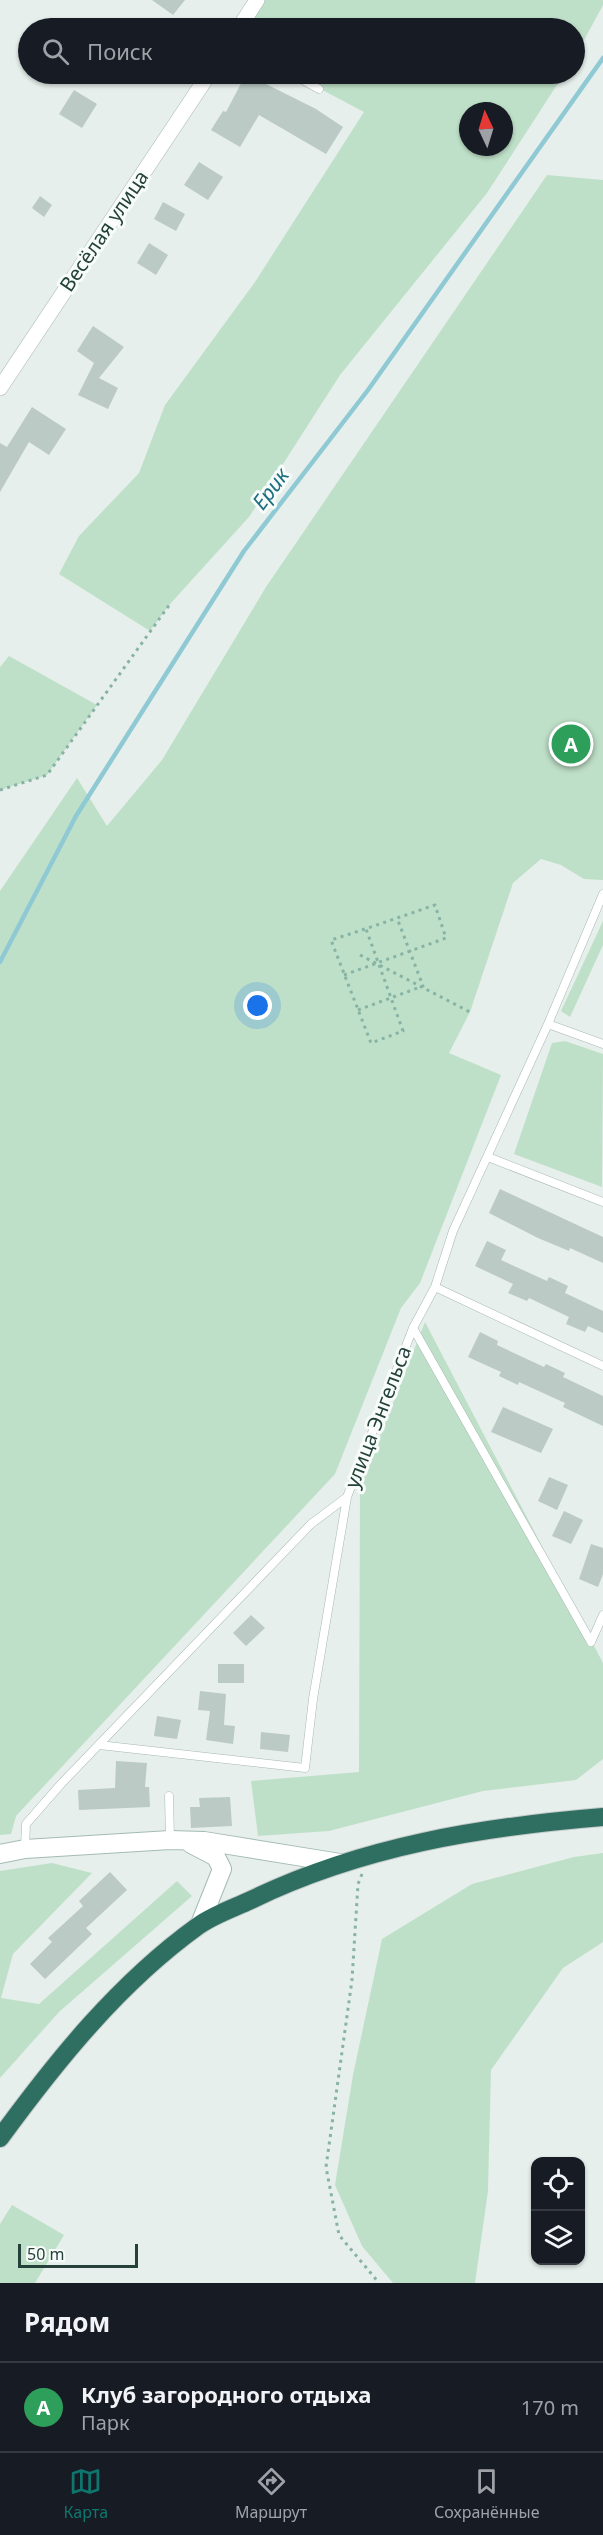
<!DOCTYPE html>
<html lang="ru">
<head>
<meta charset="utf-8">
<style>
	body { margin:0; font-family:"Noto Sans",sans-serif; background:#242831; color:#f1f3f6 }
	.controls { position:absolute; right:18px; bottom:18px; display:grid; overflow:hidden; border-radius:12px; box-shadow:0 2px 4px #0004 }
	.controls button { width:54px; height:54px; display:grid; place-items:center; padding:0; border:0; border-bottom:2px solid #363941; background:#171b24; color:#f1f3f6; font:30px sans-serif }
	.compass { position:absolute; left:459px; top:102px; width:54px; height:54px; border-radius:50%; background:#171b24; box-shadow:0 2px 4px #0004; rotate:356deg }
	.scale { position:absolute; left:18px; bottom:15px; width:120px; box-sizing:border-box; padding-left:6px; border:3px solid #24423a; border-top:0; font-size:16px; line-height:21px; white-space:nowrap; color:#24423a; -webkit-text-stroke:4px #f7fbf9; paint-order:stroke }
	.you { position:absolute; left:258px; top:1006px; width:21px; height:21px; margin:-15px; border:4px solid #fff; border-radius:50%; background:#1a73e8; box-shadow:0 0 0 9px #1a73e833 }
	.badge { display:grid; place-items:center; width:39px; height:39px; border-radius:50%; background:#0f766e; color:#fff; font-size:20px; font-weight:700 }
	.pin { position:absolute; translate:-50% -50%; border:3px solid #fff; box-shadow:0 2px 6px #0006 }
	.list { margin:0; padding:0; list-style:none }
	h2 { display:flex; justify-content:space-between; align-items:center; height:78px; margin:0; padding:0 24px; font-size:26px }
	h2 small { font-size:20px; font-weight:400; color:#9ea1a6 }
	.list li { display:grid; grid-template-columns:39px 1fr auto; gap:18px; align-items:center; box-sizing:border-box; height:90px; padding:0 24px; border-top:2px solid #363941 }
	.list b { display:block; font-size:22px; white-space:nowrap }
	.list p { margin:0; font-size:20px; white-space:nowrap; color:#9ea1a6 }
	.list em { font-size:20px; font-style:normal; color:#9ea1a6 }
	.icon { flex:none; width:33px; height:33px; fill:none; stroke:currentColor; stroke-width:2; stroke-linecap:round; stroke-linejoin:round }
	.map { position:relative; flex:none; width:603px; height:2283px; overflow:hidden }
	.search { position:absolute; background:#171b24; box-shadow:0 2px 4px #0004; left:18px; right:18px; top:18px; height:66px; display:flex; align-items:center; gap:15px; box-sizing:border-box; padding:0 21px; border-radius:33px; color:#9ea1a6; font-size:22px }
	.sheet { height:168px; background:#171b24 }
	nav { display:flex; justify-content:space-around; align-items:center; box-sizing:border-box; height:84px; border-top:2px solid #363941; background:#171b24; font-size:16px; color:#9ea1a6 }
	nav a { display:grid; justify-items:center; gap:3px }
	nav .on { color:#0f766e }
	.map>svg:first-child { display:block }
</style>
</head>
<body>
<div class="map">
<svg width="603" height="2283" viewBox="0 0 603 2283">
	<rect width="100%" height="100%" fill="#e6efeb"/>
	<path fill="#bfe0c8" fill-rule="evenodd" d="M257,0H603V5L575,57L574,28H239Z
		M292,74H564L487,193L340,375L249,517L170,604L150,631L59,574L79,536L139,473L165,405L255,282L364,112ZM468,111H504V147H468Z
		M547,175L603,180V880L584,879L561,865L541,859L513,883L470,1012L449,1053L501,1075L420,1283L401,1308L335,1474L16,1816L11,1834L0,1835V891L77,778L107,826L162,760L266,587Z
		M9,656L97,705L47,775L0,790V667Z
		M603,921V945L570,1017L561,1011Z
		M565,1041L603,1054L602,1187L514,1154L552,1043Z
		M425,1322L603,1663V1759L576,1780L483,1791L329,1831L258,1836L251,1781L359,1772L360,1487Z
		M603,1853V1942L563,1968L491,2070L488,2191L475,2283H393L362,2246L335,2185L353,2075L382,1939L472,1884L574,1857Z
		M52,1863L92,1873L13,1954L1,1998L39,2004L177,1881L192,1896L59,2012L0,2078V1871Z
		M12,2205L64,2235L35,2283H0V2224Z"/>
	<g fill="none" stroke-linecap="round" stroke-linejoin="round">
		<path stroke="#8ec9d4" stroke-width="4.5" d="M0,962L76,816L244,551L368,390L603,58"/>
	</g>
	<path fill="#bbcac4" d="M152,0H185L173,15Z
		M246,74L316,109L343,127L326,154L259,115L240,147L211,130L223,111L226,112Z
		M74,90L97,104L82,128L59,114Z
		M199,162L223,177L208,200L184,185Z
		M40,196L52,205L44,217L32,208Z
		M163,202L185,214L176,231L154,219Z
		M149,243L168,255L156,275L137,263Z
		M93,326L124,347L99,378L118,388L108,409L78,395L94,363L77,351Z
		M32,407L66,429L49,455L29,442L0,492V443L7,447Z
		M500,1189L603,1237V1263L570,1248L569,1251L538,1238L489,1213Z
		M487,1241L506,1250L501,1260L547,1281L549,1277L568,1286L565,1293L603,1311V1333L588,1326L585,1332L566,1324L569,1317L529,1298L527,1301L508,1293L513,1284L475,1266Z
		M480,1332L498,1341L497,1345L544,1367L546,1364L565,1373L563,1377L603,1396V1426L563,1407L565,1403L519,1382L518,1385L499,1376L501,1372L468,1357Z
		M503,1407L553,1429L541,1453L491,1432Z
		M549,1477L568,1485L557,1510L538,1501Z
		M564,1511L583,1520L571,1544L552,1536Z
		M591,1544L603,1548V1574L598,1587L579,1579Z
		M251,1615L265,1628L246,1646L233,1633Z
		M218,1664H244V1683H218Z
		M200,1691L226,1694L224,1725L235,1726L233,1744L206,1740L210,1711L198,1710Z
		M157,1716L181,1720L177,1739L154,1736Z
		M261,1732L290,1735L288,1752L260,1749Z
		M116,1761L147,1763L145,1787H149L150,1807L79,1810L78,1790L115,1788Z
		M230,1797L232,1826L191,1828L190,1807H200L199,1798Z
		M110,1872L127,1890L86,1928L92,1934L45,1979L30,1964L52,1942L48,1938L83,1906L79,1901Z"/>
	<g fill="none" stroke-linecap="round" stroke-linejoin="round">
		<g stroke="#a8b8b2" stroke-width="9">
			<path id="lane" d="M292,74L319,89
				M548,1024L603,1044
				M488,1157L603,1202
				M435,1287L603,1366
				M413,1328L591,1642
				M591,1642L603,1615
				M99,1745L305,1768L313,1699L347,1497
				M169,1796L170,1839
				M25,1848L26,1824L61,1784L311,1524L347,1497L413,1328L435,1287L453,1231L548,1024L603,894"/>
		</g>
		<g stroke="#a8b8b2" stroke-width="16">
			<path id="street" d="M239,28L257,0
				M0,388L209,74"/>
		</g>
		<g stroke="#a4bbb3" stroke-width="20">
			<path id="secondary" d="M191,1844L216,1857L222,1869L200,1924
				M0,1854L25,1849L170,1840L204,1841L340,1863"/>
		</g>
		<g stroke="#c2cac8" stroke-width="20">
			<path id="highway" d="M0,2138C57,2060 119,1983 198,1926C213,1915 234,1908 251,1900C362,1846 481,1827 603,1817"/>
		</g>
		<path stroke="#86b3a5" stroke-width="3" stroke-dasharray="3 4.5" stroke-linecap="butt" d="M0,790L47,775L170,604
			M360,955L470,1012
			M344,975L446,938L435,905C400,917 366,929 331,940L371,1043L403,1031L366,929
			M358,1010L423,986L397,918
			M362,1874L358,1884L352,1980L326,2167L339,2235L379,2283"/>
		<use href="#lane" stroke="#fff" stroke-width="8"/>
		<use href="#street" stroke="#fff" stroke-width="15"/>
		<use href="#secondary" stroke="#fff" stroke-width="18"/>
		<use href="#highway" stroke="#2f6f62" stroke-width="18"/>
	</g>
	<g text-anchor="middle" stroke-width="6" stroke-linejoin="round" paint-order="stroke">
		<g font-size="20" fill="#24423a" stroke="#f7fbf9">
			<text transform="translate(104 231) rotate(-56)" y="7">Весёлая улица</text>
			<text transform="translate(378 1417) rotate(-69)" y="7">улица Энгельса</text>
		</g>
		<g font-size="21" font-style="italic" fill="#1c6f80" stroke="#f7fbf9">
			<text transform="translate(271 489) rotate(-53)" y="7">Ерик</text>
		</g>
	</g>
</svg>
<div class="controls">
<button><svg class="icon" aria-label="locate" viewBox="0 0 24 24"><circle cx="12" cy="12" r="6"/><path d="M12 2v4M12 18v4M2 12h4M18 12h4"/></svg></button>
<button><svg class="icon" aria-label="layers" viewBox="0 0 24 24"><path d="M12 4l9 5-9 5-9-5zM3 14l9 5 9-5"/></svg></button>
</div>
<svg class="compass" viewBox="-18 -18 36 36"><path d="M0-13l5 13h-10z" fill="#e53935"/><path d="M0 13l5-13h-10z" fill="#9ea1a6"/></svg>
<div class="scale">50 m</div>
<div class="you"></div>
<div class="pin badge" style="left:571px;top:744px;background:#2e9e5b">A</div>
<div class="search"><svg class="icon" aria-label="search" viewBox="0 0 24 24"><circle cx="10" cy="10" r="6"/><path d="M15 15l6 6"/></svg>Поиск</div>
</div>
<section class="sheet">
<h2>Рядом<small></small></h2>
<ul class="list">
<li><span class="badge" style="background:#2e9e5b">A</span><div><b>Клуб загородного отдыха</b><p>Парк</p></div><em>170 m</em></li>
</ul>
</section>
<nav>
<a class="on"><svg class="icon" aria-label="map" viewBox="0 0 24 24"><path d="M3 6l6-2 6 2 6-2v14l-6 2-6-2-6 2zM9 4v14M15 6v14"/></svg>Карта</a>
<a><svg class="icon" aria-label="directions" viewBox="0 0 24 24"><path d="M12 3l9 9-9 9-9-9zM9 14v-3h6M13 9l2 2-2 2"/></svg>Маршрут</a>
<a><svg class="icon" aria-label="saved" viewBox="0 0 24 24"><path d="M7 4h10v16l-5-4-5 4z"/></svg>Сохранённые</a>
</nav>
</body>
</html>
